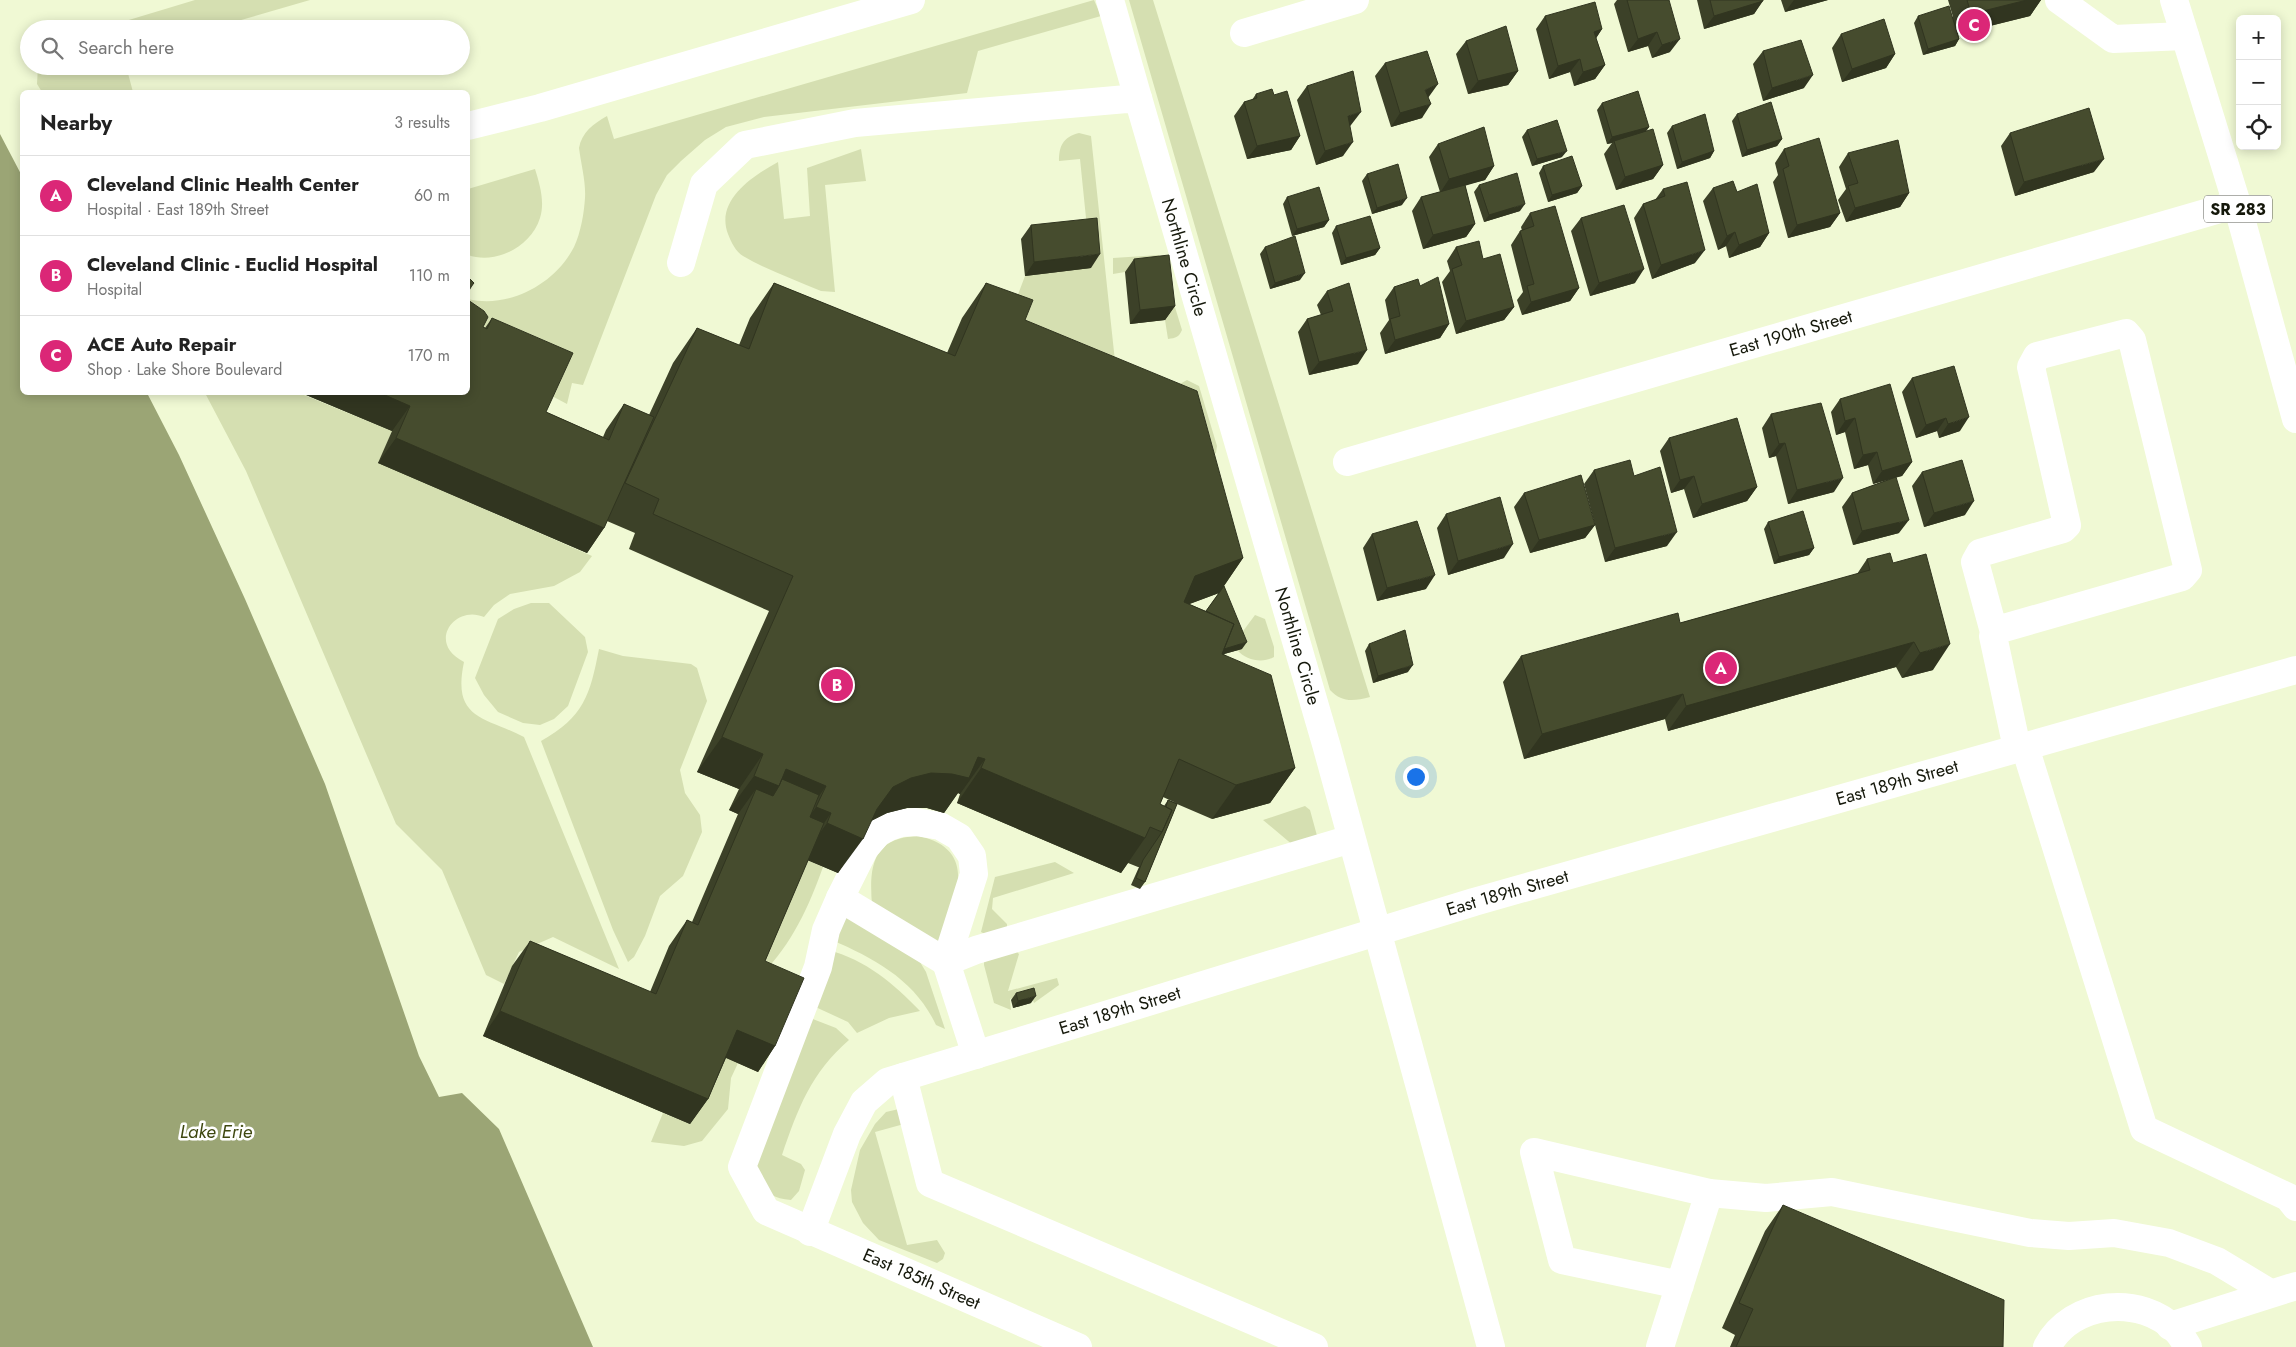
<!DOCTYPE html>
<html lang="en">
<head>
<meta charset="utf-8">
<style>
	body { margin:0; font-family:Jost,sans-serif; background:#f2f2f2; color:#222 }
	.controls { position:absolute; right:15px; top:15px; display:grid; overflow:hidden; border-radius:8px; box-shadow:0 2px 12px #0003 }
	.controls button { width:45px; height:45px; display:grid; place-items:center; padding:0; border:0; border-bottom:1px solid #e0e0e0; background:#fff; color:#222; font:25px sans-serif }
	.you { position:absolute; left:1415px; top:776px; width:18px; height:18px; margin:-12px; border:4px solid #fff; border-radius:50%; background:#1a73e8; box-shadow:0 0 0 8px #1a73e833 }
	.badge { display:grid; place-items:center; width:32px; height:32px; border-radius:50%; background:#db2777; color:#fff; font-size:16px; font-weight:700 }
	.pin { position:absolute; translate:-50% -50%; border:2px solid #fff; box-shadow:0 1px 5px #0006 }
	.list { margin:0; padding:0; list-style:none }
	h2 { display:flex; justify-content:space-between; align-items:center; height:65px; margin:0; padding:0 20px; font-size:21px }
	h2 small { font-size:16px; font-weight:400; color:#767676 }
	.list li { display:grid; grid-template-columns:32px 1fr auto; gap:15px; align-items:center; box-sizing:border-box; height:80px; padding:0 20px; border-top:1px solid #e0e0e0 }
	.list b { display:block; font-size:19px; white-space:nowrap }
	.list p { margin:0; font-size:16px; white-space:nowrap; color:#767676 }
	.list em { font-size:16px; font-style:normal; color:#767676 }
	.icon { flex:none; width:28px; height:28px; fill:none; stroke:currentColor; stroke-width:2; stroke-linecap:round; stroke-linejoin:round }
	.map { position:relative; flex:none; width:2296px; height:1347px; overflow:hidden }
	.search { position:absolute; background:#fff; box-shadow:0 2px 12px #0003; left:20px; top:20px; width:450px; height:55px; display:flex; align-items:center; gap:12px; box-sizing:border-box; padding:0 18px; border-radius:28px; color:#767676; font-size:19px }
	.panel { position:absolute; background:#fff; box-shadow:0 2px 12px #0003; left:20px; top:90px; width:450px; height:305px; border-radius:8px }
	.map>svg:first-child { display:block }
</style>
</head>
<body>
<div class="map">
<svg width="2296" height="1347" viewBox="0 0 2296 1347">
	<rect width="100%" height="100%" fill="#f0f9d4"/>
	<path fill="#d5dfb1" d="M195,0H310L210,29H99Z
		M1094,0L1101,16L978,51L967,93L764,117L726,127L705,140L681,161L667,175L656,195L583,385L572,383L567,404L548,394L468,339V299C509,309 555,284 574,247C581,232 584,213 585,198C586,182 581,164 579,148C582,132 593,124 607,116L614,139Z
		M1129,0H1153L1370,697C1354,701 1342,703 1330,690Z
		M38,66H126L133,92H42L37,84Z
		M1079,133L1091,136L1117,380L1006,326L1025,276L1091,267L1080,159L1059,161C1059,146 1063,137 1079,133Z
		M861,149L866,181L825,185L835,292L821,291C795,280 767,270 743,256C736,252 731,242 728,234C715,200 753,176 778,162L784,219L810,216L807,168Z
		M535,169C540,185 545,202 540,218C531,247 495,265 468,255V189Z
		M1159,255L1182,330C1179,337 1176,338 1168,339L1165,320L1125,272L1113,274V258Z
		M1187,380L1199,386L1217,446L1216,453L1211,455L1178,385Z
		M205,393H299L392,431L379,463L592,556L580,572L554,586L510,594L494,605L484,617C455,604 426,643 464,662C452,719 483,716 524,737L619,969L553,937L519,952L504,984L486,975L442,870L396,824L246,471Z
		M531,603H549L585,637L588,652L568,706L554,719L540,725L523,723L498,712L484,695L475,678L498,619L514,609Z
		M1255,615L1265,619L1274,647V657C1262,664 1246,660 1237,650L1242,649L1238,638Z
		M599,649L623,656L691,664L697,668L707,701L680,770L685,793L700,815L702,832L683,876L660,896L645,936L634,957L628,962L613,930L541,741C584,717 590,695 599,649Z
		M1305,806L1310,810L1319,843L1294,846L1263,820Z
		M919,836C981,850 954,902 942,945L872,905C869,867 872,837 919,836Z
		M802,858L823,867C807,912 786,957 747,987Z
		M1055,862L1074,873L993,898L992,909L1007,924V928L985,934L981,932L995,877Z
		M846,917L920,962L926,972L945,1029L936,1025C915,980 875,959 832,940Z
		M828,950C866,960 893,983 920,1011L889,1018L857,1033L848,1022L809,1004Z
		M1015,950L1019,954L1008,991L1057,978L1059,985L1034,1003L1030,992L1010,999L1011,1010L994,1003L984,965V960Z
		M805,1016L836,1028L849,1040C811,1073 798,1108 782,1155L801,1164L805,1170L799,1191L791,1200C764,1198 763,1186 753,1163Z
		M720,1055L738,1063L731,1078L728,1109L702,1141L684,1146L651,1142L663,1113L690,1124Z
		M899,1109L904,1124L875,1132L907,1245L937,1240L945,1253L943,1259L937,1263L879,1240L863,1223L852,1202L851,1190L860,1150L875,1124L886,1112Z"/>
	<path fill="#9ba575" d="M0,134L22,176V392L147,393L179,455L245,599L325,784L419,1056L439,1097L462,1093L499,1129L593,1347H0Z"/>
	<g fill="none" stroke-linecap="round" stroke-linejoin="round">
		<g stroke="#fff" stroke-width="28">
			<path d="M1110,0L1138,98"/>
			<path d="M2059,0L2113,39L2185,36"/>
			<path d="M1244,33L1355,0"/>
			<path d="M468,126L540,108L911,0"/>
			<path id="s1" d="M681,263L704,184L745,145L855,123L1138,98L1326,744L1491,1347"/>
			<path id="s2" d="M1347,462L2237,204"/>
			<path d="M1994,632L1975,562L1980,553L2063,529L2067,525L2031,367L2037,356L2126,333L2132,340L2188,570L2182,577L1997,630L1993,636L2017,748"/>
			<path d="M2025,747L2144,1129L2288,1197L2296,1207"/>
			<path d="M840,898L946,962"/>
			<path d="M946,962L976,950L1351,839"/>
			<path id="s3" d="M976,1055L946,962L974,874L972,856L959,837L940,826L916,822L901,823L889,827L878,833L865,848L840,898L826,930L818,967L742,1167L766,1211L1078,1347"/>
			<path d="M903,1077L930,1183L1314,1347"/>
			<path d="M1709,1193L1766,1198L1832,1192L2030,1233L2069,1236L2114,1233L2169,1243L2217,1261L2270,1293"/>
			<path id="s4" d="M810,1232L847,1134L864,1102L887,1082L1474,902L2296,670"/>
			<path d="M2170,1326L2296,1286"/>
			<path d="M1660,1347L1709,1193L1534,1152L1562,1260L1680,1285"/>
			<path d="M2047,1347C2072,1300 2141,1294 2177,1331C2181,1335 2185,1342 2188,1347"/>
		</g>
		<path stroke="#fff" stroke-width="28" d="M2174,0L2237,204L2296,419"/>
	</g>
	<path fill="#3c4128" fill-rule="evenodd" d="M1617,0H1669L1670,52L1652,58L1648,46L1628,52L1614,4Z
		M1697,0H1763L1754,14L1704,29Z
		M1781,0H1828L1785,12Z
		M1948,0H2041L2030,16L1958,34L1959,39L1955,46L1923,55L1914,23L1918,16L1953,17Z
		M1545,16L1602,29L1596,38L1605,65L1595,79L1574,86L1570,72L1549,79L1536,29Z
		M1841,34L1895,54L1886,68L1842,82L1832,48Z
		M1466,41L1518,71L1508,85L1468,94L1456,54Z
		M1763,51L1804,88L1763,101L1753,64Z
		M1385,63L1428,97L1422,118L1391,127L1375,76Z
		M1307,86L1351,125L1350,126L1343,156L1316,165L1297,100Z
		M1256,94L1274,95L1300,136L1291,150L1247,159L1234,116L1244,102L1252,100Z
		M1602,103L1649,127L1646,131L1663,165L1653,179L1616,190L1604,154L1612,143L1607,144L1597,110Z
		M1737,114L1782,139L1777,146L1742,157L1732,121Z
		M1672,126L1714,151L1710,158L1677,169L1667,133Z
		M1527,130L1562,157L1532,166L1522,137Z
		M2010,133L2094,172L2015,196L2001,146Z
		M1438,144L1494,166L1485,180L1465,185L1475,224L1466,237L1423,249L1412,211L1421,197L1440,192L1429,157Z
		M1784,149L1840,213L1830,227L1788,238L1773,182L1778,175L1775,163Z
		M1848,153L1909,193L1900,207L1846,222L1838,200L1846,189L1839,167Z
		M1543,166L1582,186L1577,193L1548,202L1539,173Z
		M1367,174L1402,205L1372,214L1362,181Z
		M1479,185L1520,211L1484,222L1474,192Z
		M1713,188L1737,192L1769,233L1760,247L1729,258L1726,246L1718,250L1703,201Z
		M1663,189L1695,263L1652,279L1634,218L1643,204L1655,200Z
		M1287,197L1329,220L1324,227L1292,236L1283,204Z
		M1530,213L1579,288L1570,301L1522,315L1517,300L1523,292L1511,245L1520,231H1522L1521,227Z
		M1581,218L1635,283L1590,296L1571,231Z
		M1031,225L1091,268L1025,276L1021,239Z
		M1336,226L1380,248L1375,255L1341,265L1332,233Z
		M1265,247L1300,280L1270,289L1260,254Z
		M1456,247L1483,259L1514,307L1504,320L1456,334L1442,282L1450,271L1447,261Z
		M1134,259L1175,306L1165,320L1130,324L1125,272Z
		M774,283L947,353L962,318L986,283L1025,320L1243,558L1224,586L1242,649L1224,654L1295,768L1270,803L1212,819L1177,804L1145,882L1140,889L1131,885L1139,867H1138L1128,863L1121,873L957,803L960,794L958,793L944,813L927,808H907L887,813L871,821L838,873L808,860L765,961L775,1046L758,1072L726,1058L708,1099L690,1124L483,1036L512,966L530,941L650,992L669,946L687,920L692,922L738,814L729,810L739,789L697,772L769,611L629,549L635,533L607,521L604,528L587,553L378,463L392,431L299,392H468L483,327L485,328L492,318L546,412L603,437L606,430L624,404L649,415L673,363L697,328L739,345L750,318ZM1219,593L1206,611L1189,604ZM1163,797L1176,803L1168,800L1164,806L1160,804Z
		M1420,286L1449,324L1440,338L1385,354L1380,333L1389,320L1385,300L1394,287Z
		M1327,291L1358,364L1309,375L1298,332L1307,319L1321,315L1317,305Z
		M1912,378L1960,431L1939,438L1937,431L1916,438L1902,392Z
		M1840,399L1912,462L1902,476L1896,477L1899,533L1853,545L1842,507L1852,493L1893,478L1873,484L1868,465L1854,469L1845,432L1836,435L1831,412Z
		M1771,414L1834,492L1788,504L1776,456L1769,458L1762,428Z
		M1669,438L1757,487L1747,501L1693,518L1684,489L1671,493L1660,451Z
		M1594,470L1634,476L1667,546L1605,562L1584,484Z
		M1922,472L1965,515L1924,527L1912,486Z
		M1524,493L1595,525L1585,538L1530,553L1514,507Z
		M1446,514L1504,558L1448,575L1437,528Z
		M1768,522L1814,548L1809,555L1774,564L1764,529Z
		M1372,534L1426,589L1377,601L1363,548Z
		M1867,559L1893,563L1933,670L1902,678L1896,667L1668,731L1665,719L1524,759L1503,682L1521,656L1680,623L1857,574Z
		M1369,644L1408,672L1373,683L1365,651Z
		M1016,993L1031,1003L1013,1008L1011,1000Z
		M1783,1205L2003,1347H1730L1735,1335L1722,1328L1765,1231Z"/>
	<path fill="#313520" d="M1794,0H1828L1785,12Z
		M2027,0H2041L2030,16L1957,34L1971,14Z
		M1763,1L1754,14L1704,29L1714,16Z
		M1602,29L1593,43L1594,32Z
		M1657,32L1648,46L1628,52L1638,39Z
		M1680,39L1670,52L1652,58L1662,45Z
		M1959,39L1955,46L1923,55L1928,49Z
		M1895,54L1886,68L1842,82L1852,69Z
		M1580,59L1570,72L1549,79L1558,66Z
		M1605,65L1595,79L1574,86L1583,72Z
		M1518,71L1508,85L1468,94L1478,81Z
		M1813,75L1804,88L1763,101L1772,88Z
		M1438,84L1428,98L1425,90Z
		M1431,104L1422,118L1391,127L1400,113Z
		M1361,112L1351,125L1338,130L1348,116Z
		M1649,127L1644,134L1614,141L1612,143L1607,144L1612,137Z
		M1300,136L1291,150L1247,159L1257,146Z
		M1782,139L1777,146L1742,157L1747,150Z
		M1353,142L1343,156L1316,165L1325,151Z
		M1567,151L1562,157L1532,166L1537,159Z
		M1714,151L1710,158L1677,169L1682,162Z
		M2104,159L2094,172L2015,196L2024,182Z
		M1663,165L1653,179L1616,190L1625,177Z
		M1494,166L1485,180L1440,193L1449,179Z
		M1582,186L1577,193L1548,202L1552,195Z
		M1909,193L1900,207L1846,222L1855,208Z
		M1407,198L1402,205L1372,214L1377,208Z
		M1525,204L1520,211L1484,222L1489,215Z
		M1840,213L1830,227L1788,238L1797,225Z
		M1329,220L1324,227L1292,236L1297,229Z
		M1475,224L1466,237L1423,249L1433,235Z
		M1735,232L1726,246L1718,250L1727,236Z
		M1769,233L1760,247L1729,258L1739,245Z
		M1380,248L1375,255L1341,265L1346,258Z
		M1705,250L1695,263L1652,279L1661,265Z
		M1100,254L1091,268L1025,276L1034,262Z
		M1644,269L1635,283L1590,296L1599,283Z
		M1305,273L1300,280L1270,289L1275,283Z
		M474,283L468,293V290Z
		M1579,288L1570,301L1522,315L1531,302Z
		M1175,306L1165,320L1130,324L1140,310Z
		M1514,307L1504,320L1456,334L1466,321Z
		M1449,324L1440,338L1385,354L1395,340Z
		M1367,350L1358,364L1309,375L1319,362Z
		M299,392H378L410,406L392,431Z
		M1969,417L1960,431L1939,438L1948,424Z
		M1855,418L1845,432L1836,435L1845,421Z
		M1946,418L1937,431L1916,438L1926,425Z
		M396,438L604,528L587,553L378,463Z
		M1785,443L1776,456L1769,458L1779,444Z
		M1877,452L1868,465L1854,469L1863,455Z
		M1912,462L1902,476L1873,484L1882,471Z
		M1694,476L1684,489L1671,493L1680,480Z
		M1843,478L1834,492L1788,504L1797,490Z
		M1757,487L1747,501L1693,518L1702,504Z
		M1974,501L1965,515L1924,527L1934,513Z
		M1909,520L1899,533L1853,545L1862,531Z
		M1595,525L1585,538L1530,553L1539,540Z
		M1677,532L1667,546L1605,562L1615,548Z
		M1513,544L1504,558L1448,575L1458,561Z
		M1814,548L1809,555L1774,564L1779,557Z
		M1243,558L1219,593L1171,611L1195,576Z
		M1435,575L1426,589L1377,601L1387,588Z
		M1247,642L1242,649L1210,658L1215,652Z
		M1914,642L1896,667L1668,731L1686,706Z
		M1950,644L1933,670L1902,678L1920,653Z
		M1413,665L1408,672L1373,683L1378,676Z
		M1683,694L1665,719L1524,759L1542,734Z
		M722,737L763,754L739,789L697,772Z
		M978,757L985,759L960,794L958,793L944,813L927,808H907L887,813L869,822L863,839L838,873L802,858L827,823L877,809L893,787L911,778L931,773Z
		M981,768L1145,838L1121,873L957,803Z
		M1295,768L1270,803L1212,819L1236,785Z
		M786,769L826,786L802,821L756,789L738,814L729,810L754,776Z
		M816,807L831,813L807,848L792,842Z
		M1036,996L1031,1003L1013,1008L1018,1001Z
		M500,1011L708,1099L690,1124L483,1036Z
		M737,1030L775,1046L758,1072L720,1055Z"/>
	<path fill="#464c2e" stroke="#313520" d="M1627,0H1669L1680,39L1662,45L1657,32L1638,39Z
		M1710,0H1763V1L1714,16Z
		M1967,0H2027L1971,14Z
		M1595,2L1602,29L1594,32L1605,65L1583,72L1580,59L1558,66L1545,16Z
		M1949,6L1959,39L1928,49L1918,16Z
		M1884,19L1895,54L1852,69L1841,34Z
		M1506,26L1518,71L1478,81L1466,41Z
		M1801,40L1813,75L1772,88L1763,51Z
		M1427,51L1438,84L1425,90L1431,104L1400,113L1385,63Z
		M1353,71L1361,112L1348,116L1353,142L1325,151L1307,86Z
		M1272,89L1274,95L1287,91L1300,136L1257,146L1244,102L1257,98L1256,94Z
		M1638,91L1649,127L1612,137L1602,103Z
		M1771,102L1782,139L1747,150L1737,114Z
		M2089,108L2104,159L2024,182L2010,133Z
		M1705,114L1714,151L1682,162L1672,126Z
		M1557,120L1567,151L1537,159L1527,130Z
		M1484,127L1494,166L1449,179L1438,144Z
		M1653,129L1663,165L1625,177L1614,141Z
		M1819,138L1840,213L1797,225L1783,169L1789,166L1784,149Z
		M1898,140L1909,193L1855,208L1848,186L1858,183L1848,153Z
		M1572,156L1582,186L1552,195L1543,166Z
		M1398,164L1407,198L1377,208L1367,174Z
		M1517,173L1525,204L1489,215L1479,185Z
		M1733,181L1737,192L1757,184L1769,233L1739,245L1735,232L1727,236L1713,188Z
		M1687,182L1705,250L1661,265L1643,204L1665,196L1663,189Z
		M1465,185L1475,224L1433,235L1421,197Z
		M1319,187L1329,220L1297,229L1287,197Z
		M1624,205L1644,269L1599,283L1581,218Z
		M1555,206L1579,288L1531,302L1527,286L1534,284L1520,231L1534,226L1530,213Z
		M1370,216L1380,248L1346,258L1336,226Z
		M1097,218L1100,254L1034,262L1031,225Z
		M1295,236L1305,273L1275,283L1265,247Z
		M1479,241L1483,259L1500,254L1514,307L1466,321L1452,269L1462,265L1456,247Z
		M1169,255L1175,306L1140,310L1134,259Z
		M468,277L474,283L468,290Z
		M1438,277L1449,324L1395,340L1390,319L1400,316L1394,287L1418,279L1420,286Z
		M774,283L955,356L986,283L1033,300L1025,320L1197,391L1243,558L1195,576L1184,602L1234,624L1222,654L1271,675L1295,768L1236,785L1179,759L1160,804L1172,810L1162,832L1150,827L1145,838L981,768L985,759L978,757L969,778L952,774L931,773L911,778L893,787L877,809L863,839L827,823L831,813L816,807L826,786L786,769L779,786L754,776L763,754L722,737L793,576L653,514L659,499L625,483L697,328L749,349Z
		M1349,283L1367,350L1319,362L1307,319L1333,311L1327,291Z
		M468,300L484,311L488,317L483,327L487,329L492,318L573,353L546,412L609,440L624,404L654,417L604,528L396,438L410,406L378,392H468Z
		M1954,366L1969,417L1948,424L1946,418L1926,425L1912,378Z
		M1890,384L1912,462L1882,471L1877,452L1863,455L1855,418L1845,421L1840,399Z
		M1821,403L1843,478L1797,490L1785,443L1779,444L1771,414Z
		M1737,418L1757,487L1702,504L1694,476L1680,480L1669,438Z
		M1630,460L1634,476L1660,467L1677,532L1615,548L1594,470Z
		M1962,460L1974,501L1934,513L1922,472Z
		M1581,475L1595,525L1539,540L1524,493Z
		M1896,477L1909,520L1862,531L1852,493Z
		M1500,497L1513,544L1458,561L1446,514Z
		M1803,511L1814,548L1779,557L1768,522Z
		M1417,521L1435,575L1387,588L1372,534Z
		M1890,553L1893,563L1926,554L1950,644L1920,653L1914,642L1686,706L1683,694L1542,734L1521,656L1678,613L1680,623L1870,570L1867,559Z
		M1224,586L1247,642L1224,649L1234,624L1206,611Z
		M1405,630L1413,665L1378,676L1369,644Z
		M782,779L819,795L810,817L824,823L765,961L804,978L775,1046L737,1030L708,1099L500,1011L530,941L656,994L687,920L698,925L756,789L773,796L779,786Z
		M1168,800L1177,804L1145,882L1136,878L1143,860L1162,832L1172,810L1166,807Z
		M1034,988L1036,996L1018,1001L1016,993Z
		M1783,1205L2004,1300L2003,1347H1736L1753,1309L1739,1303Z"/>
	<g text-anchor="middle" stroke-width="5" stroke-linejoin="round" paint-order="stroke">
		<rect fill="#fff" stroke="#5b5d54" stroke-width="1" x="2204" y="195.5" width="68" height="27" rx="4"/>
		<g font-size="16" font-weight="bold" fill="#15180b">
			<text x="2238" y="215">SR 283</text>
		</g>
		<g font-size="18" fill="#15180b" stroke="#fff">
			<text dy="6" stroke="none"><textPath href="#s1" startOffset="701">Northline Circle</textPath></text>
			<text dy="6" stroke="none"><textPath href="#s2" startOffset="462">East 190th Street</textPath></text>
			<text dy="6" stroke="none"><textPath href="#s1" startOffset="1106">Northline Circle</textPath></text>
			<text dy="6" stroke="none"><textPath href="#s4" startOffset="1225">East 189th Street</textPath></text>
			<text dy="6" stroke="none"><textPath href="#s4" startOffset="820">East 189th Street</textPath></text>
			<text dy="6" stroke="none"><textPath href="#s4" startOffset="415">East 189th Street</textPath></text>
			<text dy="6" stroke="none"><textPath href="#s3" startOffset="900">East 185th Street</textPath></text>
		</g>
		<g font-size="19" font-style="italic" fill="#3f4810" stroke="#fff">
			<text x="216" y="1138">Lake Erie</text>
		</g>
	</g>
</svg>
<div class="controls">
<button>+</button>
<button>−</button>
<button><svg class="icon" aria-label="locate" viewBox="0 0 24 24"><circle cx="12" cy="12" r="6"/><path d="M12 2v4M12 18v4M2 12h4M18 12h4"/></svg></button>
</div>
<div class="you"></div>
<div class="pin badge" style="left:1721px;top:668px">A</div>
<div class="pin badge" style="left:837px;top:685px">B</div>
<div class="pin badge" style="left:1974px;top:25px">C</div>
<div class="search"><svg class="icon" aria-label="search" viewBox="0 0 24 24"><circle cx="10" cy="10" r="6"/><path d="M15 15l6 6"/></svg>Search here</div>
<section class="panel">
<h2>Nearby<small>3 results</small></h2>
<ul class="list">
<li><span class="badge">A</span><div><b>Cleveland Clinic Health Center</b><p>Hospital · East 189th Street</p></div><em>60 m</em></li>
<li><span class="badge">B</span><div><b>Cleveland Clinic - Euclid Hospital</b><p>Hospital</p></div><em>110 m</em></li>
<li><span class="badge">C</span><div><b>ACE Auto Repair</b><p>Shop · Lake Shore Boulevard</p></div><em>170 m</em></li>
</ul>
</section>
</div>
</body>
</html>
